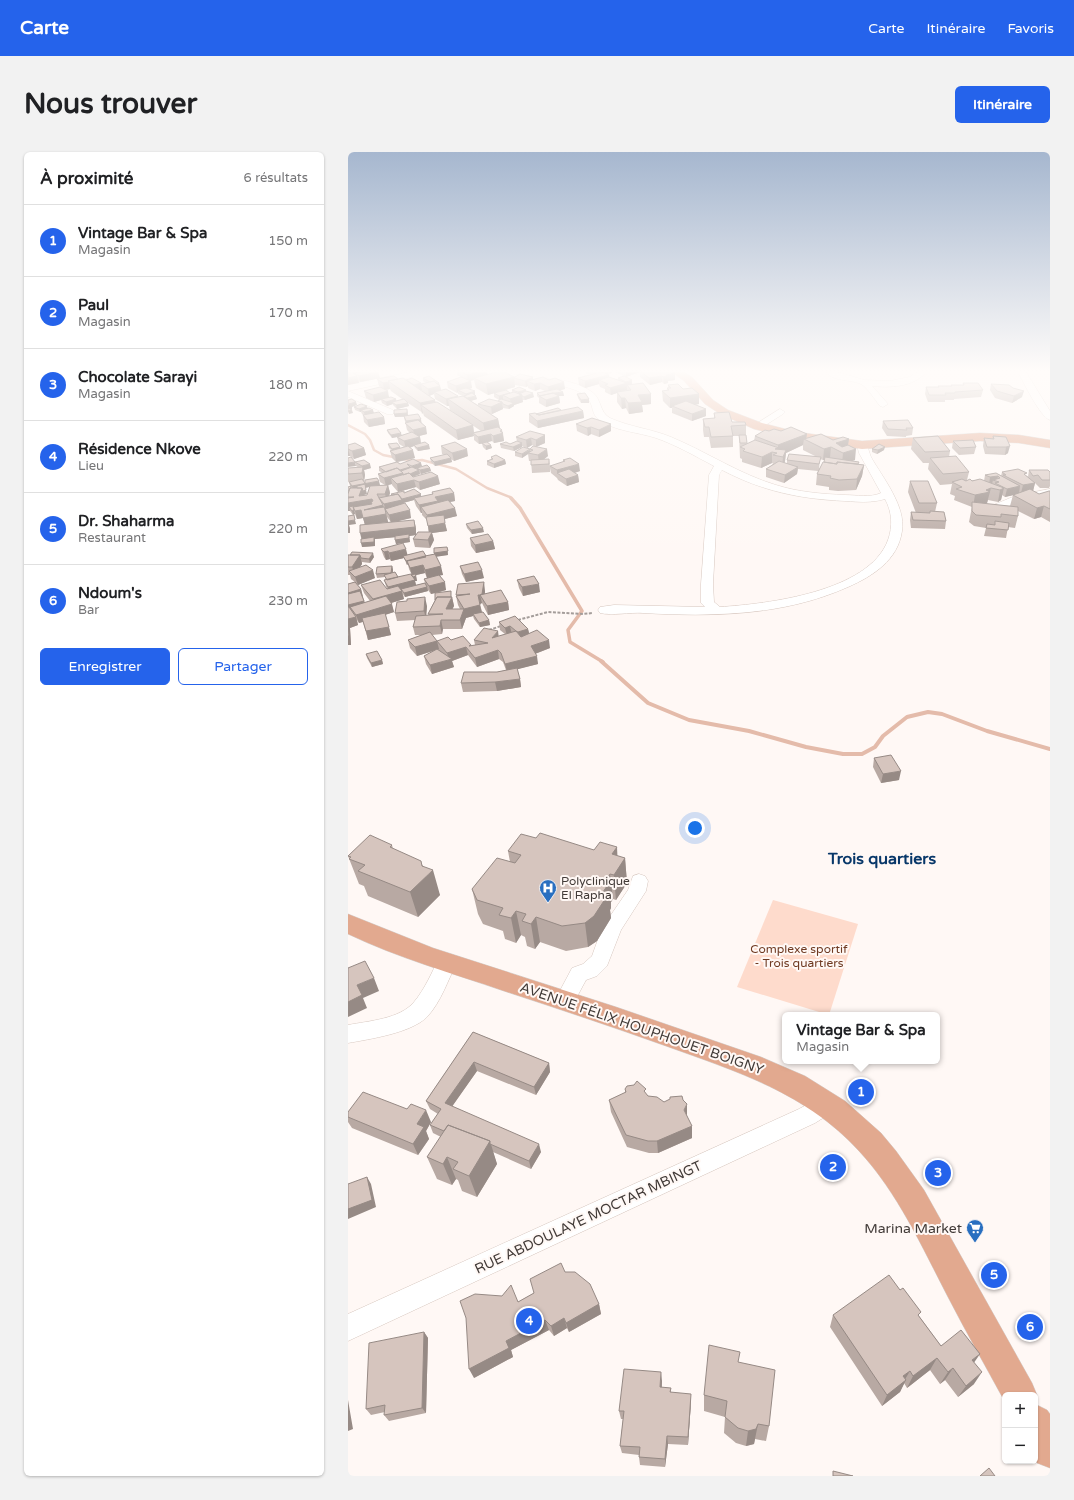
<!DOCTYPE html>
<html lang="fr">
<head>
<meta charset="utf-8">
<style>
	body { margin:0; font-family:"Varela Round",sans-serif; background:#f2f2f2; color:#202124 }
	.controls { position:absolute; right:12px; bottom:12px; display:grid; overflow:hidden; border-radius:6px; box-shadow:0 1px 3px #0004 }
	.controls button { width:36px; height:36px; display:grid; place-items:center; padding:0; border:0; border-bottom:1px solid #e0e0e0; background:#fff; color:#202124; font:20px sans-serif }
	.you { position:absolute; left:347px; top:676px; width:14px; height:14px; margin:-10px; border:3px solid #fff; border-radius:50%; background:#1a73e8; box-shadow:0 0 0 6px #1a73e833 }
	.badge { display:grid; place-items:center; width:26px; height:26px; border-radius:50%; background:#2563eb; color:#fff; font-size:13px; font-weight:700 }
	.pin { position:absolute; translate:-50% -50%; border:2px solid #fff; box-shadow:0 1px 4px #0006 }
	.popup { position:absolute; left:434px; top:860px; width:158px; height:52px; box-sizing:border-box; display:grid; place-content:center; border-radius:6px; background:#fff; filter:drop-shadow(0 1px 3px #0005); font-size:13px; white-space:nowrap; color:#757577 }
	.popup b { font-size:15px; color:#202124 }
	.popup::after { content:''; position:absolute; left:50%; top:100%; margin-left:-8px; border:8px solid transparent; border-top-color:#fff }
	.list { margin:0; padding:0; list-style:none }
	h2 { display:flex; justify-content:space-between; align-items:center; height:52px; margin:0; padding:0 16px; font-size:17px }
	h2 small { font-size:13px; font-weight:400; color:#757577 }
	.list li { display:grid; grid-template-columns:26px 1fr auto; gap:12px; align-items:center; box-sizing:border-box; height:72px; padding:0 16px; border-top:1px solid #e0e0e0 }
	.list b { display:block; font-size:15px; white-space:nowrap }
	.list p { margin:0; font-size:13px; white-space:nowrap; color:#757577 }
	.list em { font-size:13px; font-style:normal; color:#757577 }
	.actions { display:flex; gap:8px; padding:12px 16px }
	.actions a { flex:1; padding:9px 0; border:1px solid #2563eb; border-radius:6px; text-align:center; font-size:14px; color:#2563eb }
	.actions .main { background:#2563eb; color:#fff }
	.map { position:relative; flex:none; width:702px; height:1324px; overflow:hidden; border-radius:6px }
	header { display:flex; align-items:center; gap:24px; box-sizing:border-box; height:56px; padding:0 20px; background:#2563eb; color:#fff }
	header strong { font-size:19px }
	nav { display:flex; gap:22px; margin-inline-start:auto; font-size:14px }
	.intro { display:flex; align-items:center; justify-content:space-between; box-sizing:border-box; height:96px; padding:0 24px }
	h1 { margin:0; font-size:28px }
	.button { padding:10px 18px; border-radius:6px; background:#2563eb; color:#fff; font-size:14px; font-weight:700 }
	main { display:flex; gap:24px; padding:0 24px }
	aside { flex:1; background:#fff; border-radius:6px; box-shadow:0 1px 3px #0004 }
	.map>svg:first-child { display:block }
</style>
</head>
<body>
<header>
<strong>Carte</strong>
<nav><a>Carte</a><a>Itinéraire</a><a>Favoris</a></nav>
</header>
<div class="intro"><h1>Nous trouver</h1><a class="button">Itinéraire</a></div>
<main>
<aside>
<h2>À proximité<small>6 résultats</small></h2>
<ul class="list">
<li><span class="badge">1</span><div><b>Vintage Bar &amp; Spa</b><p>Magasin</p></div><em>150 m</em></li>
<li><span class="badge">2</span><div><b>Paul</b><p>Magasin</p></div><em>170 m</em></li>
<li><span class="badge">3</span><div><b>Chocolate Sarayi</b><p>Magasin</p></div><em>180 m</em></li>
<li><span class="badge">4</span><div><b>Résidence Nkove</b><p>Lieu</p></div><em>220 m</em></li>
<li><span class="badge">5</span><div><b>Dr. Shaharma</b><p>Restaurant</p></div><em>220 m</em></li>
<li><span class="badge">6</span><div><b>Ndoum's</b><p>Bar</p></div><em>230 m</em></li>
</ul>
<div class="actions"><a class="main">Enregistrer</a><a>Partager</a></div>
</aside>
<div class="map">
<svg width="702" height="1324" viewBox="0 0 702 1324">
	<rect width="100%" height="100%" fill="#fff8f5"/>
	<path fill="#fedbcc" d="M425,748L510,772L481,863L389,835Z"/>
	<g fill="none" stroke-linecap="round" stroke-linejoin="round">
		<path stroke="#e4bbaa" stroke-width="2.5" d="M0,273L17,282L22,288L26,298L35,303L66,309L74,308L108,317L139,336L162,345L164,347"/>
		<path stroke="#e4bbaa" stroke-width="3.5" d="M163,346L172,356L234,459L220,478L222,490L255,510"/>
		<path stroke="#e4bbaa" stroke-width="4" d="M253,509L300,551L341,568L401,579L458,595L495,602H514L527,595L535,584L559,565L580,560L594,562L639,579L702,597"/>
		<g stroke="#d7c7bf" stroke-width="1">
			<path id="minor" d="M62,220H67L68,222L64,225L0,239V233Z
				M147,220C157,220 166,223 177,224C199,227 224,226 244,240C254,247 251,260 262,266C282,275 304,277 323,285C359,300 391,322 428,333C450,340 474,342 497,343C509,343 522,346 533,341L511,301L509,293L514,290L518,291C520,295 521,300 523,305C535,326 558,354 554,379C550,408 525,424 500,435C435,464 364,465 295,461C281,460 265,464 252,461L250,458L252,455L266,453L357,455L353,451V432L361,323L366,314C347,304 328,293 308,286C290,280 265,279 250,267C244,262 245,254 241,248C237,240 222,236 214,234C199,230 156,232 147,220ZM374,318C414,339 451,347 497,349C511,350 524,351 537,347C544,360 545,374 540,388C521,440 419,452 372,455L366,450L365,432L371,323Z
				M478,220H489L516,228L542,229L562,225L569,220H578C566,235 542,236 524,234L540,252L535,255L532,254C527,248 520,236 513,232C503,227 485,230 478,220Z
				M670,220H678L702,259V268C692,265 675,229 670,220Z
				M0,239L45,258L47,260L45,262H39L0,245Z
				M432,257L437,260L435,262L413,276H407L405,274Z
				M702,337V343L674,349L647,359L641,356L643,354L667,344Z
				M291,722L297,724L300,729L298,739L273,778L259,814L249,824L238,828L224,854L217,857L210,854L207,848L224,816L235,812L244,804L254,776L280,738L285,724Z
				M99,802L106,804L109,810C100,828 93,850 79,865C63,881 22,887 0,891V873C21,869 52,867 66,850C77,837 84,820 92,804Z
				M478,942L486,945L489,952L486,959L467,971L0,1189V1162L451,957Z"/>
		</g>
		<g stroke="#d5d4d3" stroke-width="1">
			<path id="major" d="M324,220H336L344,225L365,248L380,258L414,271L449,280L514,289L632,281L671,283L702,288V296L671,291L632,289L514,297L449,288L406,277L372,262L357,252L336,229Z
				M0,762L85,796L268,855L413,905L457,924L497,949L533,981L548,999L576,1038L684,1231L689,1243L687,1249V1243H657V1250C638,1215 618,1180 600,1145C574,1095 550,1041 511,999C458,941 390,920 318,894C265,875 211,857 156,839C104,821 50,806 0,782Z
				M687,1252L699,1258L702,1262V1316L689,1311L687,1306Z"/>
		</g>
		<path stroke="#a49d9a" stroke-width="2" stroke-dasharray="3 1.5" stroke-linecap="butt" d="M170,468L200,460L235,462L245,461
			M141,478L153,474"/>
		<use href="#minor" fill="#fff" fill-rule="evenodd"/>
		<use href="#major" fill="#e2a98f" fill-rule="evenodd"/>
	</g>
	<path fill="#b8a9a3" fill-rule="evenodd" d="M0,220H31H30L32,226L12,230L11,229V231Z
		M109,220H139V222L185,228L217,237L212,238L215,240L216,244H211L212,251L198,255L191,251V246L189,244V241L197,239L192,237L187,239L180,236V234L178,235L167,233V235L140,243L128,236L126,228L122,229L124,236L121,237L127,243L129,247L123,249L130,253V252L155,248V247L151,248L146,245V241H162L164,240V238H178V239L186,245L177,248H174L175,250L166,253V254L161,257L155,256V257L144,262H143L150,267L152,276L155,281L156,289L146,291L144,289L140,290L144,296L138,298L135,295L134,292H131L126,288V284L110,288L76,264L75,261L60,251L61,254L49,257L45,253V252L39,254L34,251L33,248L26,250L18,246L16,239L33,235L31,234L29,227H50L58,228L73,232L78,231L75,229V226L92,233L93,238L110,244V245L115,244L110,242V240L109,241L100,236L99,230L113,225L109,223ZM42,237L43,239L54,247L48,249L41,245L38,238ZM73,238H74V239L81,244L86,242L87,247L99,254H101L102,258L133,279L126,280L125,273L88,250Z
		M238,220H249L248,221H264L259,222L261,225L270,228V226L284,228V232L303,252L294,253L295,260L281,262L278,256L274,257L269,250V241L263,243L257,240V237L252,235L251,232L237,236L231,233L230,226L243,222H238Z
		M267,220H325L327,228L320,229V231L316,232L314,230L302,233L292,225V220L278,225Z
		M615,231L635,238L633,245L606,247V248H597V250H580L577,242L578,235H590V234H603V233H615Z
		M643,232L674,245L664,251L647,246L642,238Z
		M320,233L351,252L347,253L358,257V264L344,269L324,261V256H322L315,249L314,239L319,238V236H320Z
		M229,242L241,251H233L230,246Z
		M6,255L19,257L26,261L36,265L37,272L21,275L16,270L15,263L14,262L13,260H12L7,258Z
		M59,257L60,263L73,271L79,282L71,284L72,285L73,291L82,297L70,299L67,296L66,294L62,296L67,306L50,310L52,312L82,316L83,319L73,322L71,321L72,322L65,325L92,332L72,338L68,335L50,340L44,333V332L40,333L42,341L41,344L44,343L43,342L56,341L73,345L84,342V340L106,341L107,349L102,350L109,364L96,367L99,379L84,381L86,388L82,396L67,395L65,387L68,383L61,384L62,390L48,392L47,385L27,387V394L14,395L17,373L15,366L9,367L7,362L5,363L2,359H0V335L2,334L1,330L5,329L0,330V316H11L8,314L7,310L23,316L16,318L17,323L16,329L17,331L32,333H30H37L32,330L30,322L35,321L31,319V315L48,310L44,306L42,299L43,298L41,296L40,292L53,296L56,295L51,292L49,285L44,286L40,281L39,278L54,283L62,281L59,278L56,265H47L46,262ZM22,335L19,343H16L18,336ZM66,348L68,354L73,361H74V363L79,368L81,380L68,382V376L49,369L63,366L55,351ZM39,365L43,370L27,372L40,370Z
		M213,259H235L236,266L190,276L181,270V262Z
		M366,261L384,270L398,273V284L399,292L406,289L407,284L421,279L459,282L458,286L485,288L501,287L500,293L507,308L504,309L510,312L516,313L514,324L508,338L490,339L481,338V335L468,333L469,322L470,319L450,317L449,322L436,331L418,325V317L424,313L425,311H424L413,316L394,310V307L392,306L391,284H385V295L363,296L361,285H356L355,278V267H366ZM455,293V298L467,304L439,308V311H437V309L438,301ZM472,307L475,308H477L476,310L471,317Z
		M244,266L263,279L251,285L243,282L240,284L229,279L228,272Z
		M535,269L565,276L564,283L558,284V285L539,284L534,276Z
		M197,283V291L188,295L184,293L179,296L174,294V295L166,299L153,296L152,292H162L169,289L168,285Z
		M645,284L658,285L660,301L657,303L637,302L635,294L636,286L644,287Z
		M565,286L602,299L601,305L621,320L619,328L636,329L637,323L653,324L654,320L679,324L680,325L681,318L702,320V334L701,336H692L687,331L685,339L691,342L702,339V370L693,365L686,367L670,359V364L667,376L660,375L658,386L636,384L638,376L626,374L621,370L624,355L606,348L607,344L602,342L604,332L592,333L580,317L581,311H575L563,297ZM667,342L665,343L662,354L638,352L639,351L640,348L650,350L653,348L654,343L657,345Z
		M605,289L628,295L626,302L611,303L604,296Z
		M0,293L16,296L18,303L6,307L2,304H0Z
		M93,294L120,304L106,309L103,307L104,310L87,314L83,310L82,306L96,303L94,302Z
		M185,294L200,304L195,308L201,307L202,314L215,310V308L232,319L227,321L230,323L231,330L219,334L210,328L209,326L203,321L202,316V320L184,321L183,309H181L180,302L174,306L167,304V300L182,297Z
		M524,297L536,298L529,302L524,300Z
		M143,305L157,308L158,312L146,316L139,313V309L143,307Z
		M562,329L589,351L587,360L598,369L597,377L563,376L562,368L563,360L568,361L560,340Z
		M118,372L136,380L124,382L119,376Z
		M122,386L145,389L147,397L128,401L123,394Z
		M99,395L100,403L88,404L95,423H92L98,438L89,441L104,445L106,454L104,457H112L110,453L108,444H109L108,443L137,439V442L160,450L161,458L140,463L134,451L132,452L134,460L141,468L142,473L132,475L126,467L125,464L118,466L114,477H95L94,482L84,483L89,489L103,488L123,493V494L127,493L126,488L151,484L157,482L152,478L151,470L180,477L181,481L202,496L187,502L190,512L169,517L172,527L173,535L149,539L115,540L113,531L149,520L158,518L155,510L151,507L129,515L120,503L104,509L106,515L84,522L78,512L76,504L85,499L69,504L62,496L60,488L73,483H67L65,475L67,468L49,469L47,461L79,454L78,463H81L80,462L87,448V441L83,442L80,438V439L57,445L55,442L56,447L43,451L46,460L37,463L43,483L20,488L15,470L11,471L9,468L10,473L2,476L3,493H0V432L7,430L3,427L2,423H0V403L26,405L22,411L14,410V412L12,415L27,426L10,433L8,431L13,437L15,445L17,451L22,449L16,441L13,433L39,437L36,428H38L37,425L29,426L28,422L44,414L45,418V421L50,425L64,423L61,417L60,412L59,413L56,406L43,409L42,407L38,408L36,405L33,397L60,403L78,404L86,402V401ZM77,421L79,426L76,427L77,431L68,433L67,429H69L68,423Z
		M112,414L136,426L118,430L114,422Z
		M169,428L192,440L175,444L171,436Z
		M18,502L34,508L35,512L24,515L19,506Z
		M526,606L551,628L533,631L525,615Z
		M188,686L246,698L269,695V704L277,706L279,731L268,748L265,747L263,750V756L262,758L263,766L249,789L240,795L218,799L192,790L187,797L179,794L177,785L173,783L168,791L157,787L155,779L135,772L130,762L124,737L162,710L160,699Z
		M44,693L45,697L75,714L92,743L70,765L20,744L16,734L11,732L0,704Z
		M125,880L201,911L202,920L188,943L129,919L104,954L193,1000L183,1017L145,1000L149,1012L129,1045L114,1039L110,1028L108,1027L104,1033L89,1027L79,1005L93,985L85,981L82,973L90,962L82,957L78,949Z
		M277,937L298,942L300,944L316,950L339,964L344,986L310,1001H301L279,995L263,960L261,948L277,941Z
		M0,960L83,970L78,979L81,987L70,1003L4,976L0,970Z
		M217,1120L251,1152L253,1162L221,1180L219,1176L206,1184L201,1178L163,1198L165,1205L126,1226L170,1150L186,1141Z
		M485,1163L571,1164L593,1194L626,1210V1232L610,1245L597,1228L592,1232L582,1218L559,1236L556,1231L552,1240L534,1254L482,1175Z
		M76,1180L80,1186L78,1261L41,1269L36,1263L37,1260L23,1263L18,1257Z
		M391,1210L421,1274L418,1289L407,1287L406,1292L398,1294L388,1291L376,1281L377,1265L356,1259V1243Z
		M314,1229V1236H323V1240L343,1250L340,1293L320,1292L317,1315L292,1313L291,1305V1303L274,1301L272,1294L275,1267H273L271,1259Z"/>
	<path fill="#968a85" d="M0,220H11L12,223L14,220H31H30L32,226L12,230L11,224L7,221L8,224H9L11,231L0,233Z
		M130,220H139L140,224L126,226V228L120,229L119,223Z
		M253,220H264V221L251,223Z
		M278,220H292L278,225Z
		M327,221V228L320,229V231L316,232L315,225L318,223Z
		M261,223L262,229L251,228V232L237,236V229Z
		M314,224V230L302,233L301,226Z
		M166,225L167,235L140,243L138,232Z
		M185,225V232L179,229L180,234L178,235L177,229Z
		M284,228V234L279,233V238L270,241L269,240V241L263,243L262,236L278,231V230Z
		M123,229L124,236L112,240L110,238V240L109,241L108,234Z
		M41,230L42,237L36,238L35,231Z
		M216,230L217,237L201,241L200,235Z
		M73,231L74,238L64,241L63,234Z
		M91,231L94,241L86,240V242L81,244L80,237L85,233Z
		M192,231V237L187,239L186,232Z
		M178,238V241L170,243V240Z
		M40,239L41,246L33,247V248L26,250L25,243Z
		M127,239V243L118,245V242Z
		M676,239L674,245L664,251L666,244Z
		M215,240L216,244H211L212,251L198,255V248L203,242Z
		M185,241L186,245L177,248L176,245Z
		M303,242V252L294,253L295,260L281,262L280,251L290,243Z
		M351,242V252L328,255L324,254V256H322V246Z
		M155,243V247L151,248V244Z
		M174,243L175,250L166,253V254L161,257L160,254L163,252L162,247Z
		M110,244L111,251L100,247L101,254H99L98,247Z
		M128,244L129,247L119,250V246Z
		M273,246H277L278,256L274,257Z
		M48,247L49,251L44,250L45,252L39,254L38,250Z
		M241,247V251H233V248Z
		M87,248L89,258L73,253L75,261L74,262L72,251Z
		M8,250L9,253L4,255V257L0,258V254L1,252Z
		M154,250L155,257L144,262L143,255Z
		M60,251L61,254L49,257L48,253Z
		M19,254L20,258H13V260H12L11,257Z
		M59,257L60,264L47,265L46,262Z
		M358,257V264L344,269V262Z
		M4,258L5,261L1,262L0,259Z
		M25,258L26,261L17,264L16,260Z
		M235,259L236,266L190,276L189,269Z
		M36,265L37,272L21,275L19,268Z
		M73,267L74,274L59,273L58,269Z
		M150,267L152,277L137,281L135,271Z
		M263,272V279L251,285V278Z
		M125,273L126,282L125,281L126,284L110,288L108,278Z
		M78,275L79,282L67,285L65,278Z
		M243,275V282L240,284L239,276Z
		M154,278L156,289L146,291L145,284L152,279Z
		M53,281L54,284L44,286L43,283Z
		M143,282L144,289L131,292L130,285Z
		M459,282L458,288L456,287L455,293L438,301L437,309L434,316L435,305L427,297L430,296V293Z
		M197,283V291L188,295V288Z
		M72,285L73,292L66,293V294L58,297L56,289Z
		M183,286L184,293L179,296L178,288Z
		M501,287L499,298L488,291Z
		M174,291V295L166,299L165,295Z
		M81,293L82,297L70,299L69,296Z
		M143,293L144,296L138,298V294Z
		M662,294L660,301L657,303L658,295Z
		M52,295L53,298L45,300L44,297Z
		M483,295L482,306L475,308L476,297Z
		M537,295L536,298L529,302L530,298Z
		M16,296L18,303L6,307L4,299Z
		M0,297V296L2,304H0Z
		M119,297L120,304L106,309L104,301Z
		M199,297L200,304L191,311L190,303Z
		M508,297L507,308L494,312L495,301Z
		M65,298L67,306L48,310L47,303Z
		M182,298V301H180V302L174,306V302Z
		M424,300V311L413,316L414,305Z
		M103,306L104,310L87,314L86,310Z
		M157,308L158,312L146,316V312Z
		M7,310L8,314L0,315V311Z
		M73,311L74,314L65,318L64,314Z
		M22,312L23,316L16,318L17,323L16,329L14,321L15,318L14,314Z
		M231,312L232,319L215,324L209,321V318Z
		M516,313L514,324L508,338L509,327Z
		M62,315L63,319L57,328L43,326L44,332L40,333L42,341L39,349L37,342L38,334L36,326L41,321Z
		M450,315L449,322L436,331L437,323Z
		M82,316L83,319L73,322L72,318Z
		M71,318L72,322L58,327L57,324Z
		M230,323L231,330L219,334L218,327Z
		M90,324L92,332L72,338L71,330Z
		M650,324L649,329L645,328L644,332L641,333L642,325Z
		M66,328L68,335L50,340L49,332Z
		M31,329L32,333L14,336L18,338L19,342L16,343L24,347L26,355L23,350L24,355L13,358L15,366L9,367L7,359L5,355L7,362L5,363L4,359L1,355L2,359H0V351L12,349L5,338L4,334Z
		M687,331L685,339L673,341L675,333Z
		M672,334L671,342L657,345L659,337Z
		M643,336L639,351L625,355L627,343Z
		M656,336L653,348L650,350L652,338Z
		M106,341L107,349L73,355L74,361H73L71,353L87,345Z
		M73,342V346H66V348L55,351L56,355L37,357L40,370L17,373L15,366L16,358L35,353L37,361L38,362L36,352Z
		M696,354L693,365L686,367L689,356Z
		M107,356L109,364L81,371L79,363Z
		M62,358L63,366L43,371L41,363Z
		M7,368L8,372L1,373L2,376V381H0V369Z
		M66,368L68,376V383L61,384L62,390L48,392L47,388L61,384L27,387V394L14,395L13,391L14,389L12,381Z
		M97,371L99,379L84,381L86,388L82,396L80,388L81,382L80,374Z
		M135,376L136,380L124,382L123,378Z
		M145,389L147,397L128,401L127,393Z
		M99,395L100,403L87,405L86,401Z
		M58,397L60,405L55,404L56,406L43,409L41,401Z
		M40,399L42,407L38,408L36,400Z
		M25,401L26,405L22,411L21,407Z
		M12,403L14,412L7,423L4,415Z
		M77,404L78,408L59,409L60,412L59,413L58,409Z
		M75,413L77,421L64,424L62,416Z
		M44,414L45,418L44,425L43,421Z
		M93,414L95,423L79,426L77,418Z
		M25,418L27,426L10,433L7,425Z
		M134,418L136,426L118,430L116,422Z
		M68,424L69,429H67L69,437H53L56,447L27,456L25,447L42,442L40,435L54,428Z
		M97,430L98,438L83,442L81,434Z
		M136,430L137,439L136,450L132,443Z
		M191,432L192,440L175,444L174,435Z
		M79,435L80,439L57,445L56,441Z
		M13,437L15,445L0,450V441Z
		M130,443H132L134,451L132,452Z
		M77,445L79,454L78,467L76,459Z
		M104,445L106,454L100,466L98,457Z
		M16,449L19,457L2,455L4,461L0,462V453Z
		M160,450L161,458L140,463L139,454Z
		M44,452L46,460L11,471L8,463Z
		M132,453L134,461L125,462V464L118,466L116,457Z
		M116,457L118,466L114,477L112,468Z
		M8,465L10,473L2,476L3,493H0V467Z
		M93,468L95,477L94,482L92,474Z
		M141,468L142,473L132,475L131,471Z
		M162,474L164,483L159,484L157,476Z
		M41,475L43,483L20,488L18,479Z
		M180,477L182,485L171,489L170,480Z
		M150,479L151,487L144,486Z
		M201,488L202,496L184,503L183,494Z
		M89,489L91,497L69,504L67,495Z
		M118,495L120,503L104,509L106,515L84,522L82,513L101,508L99,501Z
		M150,498L151,507L129,515L127,506Z
		M189,504L190,512L159,520L157,512Z
		M34,508L35,512L24,515L23,511Z
		M172,527L173,535L149,539L147,530Z
		M553,619L551,628L533,631L535,622Z
		M269,695L270,716L277,706L279,731L268,748L264,702Z
		M73,709L78,725L85,718L92,743L70,765L62,740L74,714Z
		M262,722L265,747L263,750V756L262,758L263,766L249,789L240,795L237,771L255,740L257,730Z
		M168,759L173,783L168,791L163,766Z
		M188,765L192,790L187,797L183,772Z
		M26,826L31,839L15,846L19,856L0,865V850L9,833Z
		M126,910L129,919L101,959L97,951Z
		M201,911L202,920L188,943L186,935Z
		M339,952V964L336,958Z
		M78,958L83,970L78,979L81,987L70,1003L65,992L69,972Z
		M344,974V986L310,1001L309,989Z
		M142,989L149,1012L129,1045L121,1024Z
		M191,992L193,1000L183,1017L181,1009Z
		M99,1005L108,1027L104,1033L95,1012Z
		M19,1025L23,1032L28,1055L0,1067V1057Z
		M251,1152L253,1162L221,1180L218,1171Z
		M216,1166L219,1176L206,1184L203,1174Z
		M197,1168L201,1178L163,1198L165,1205L126,1226L121,1217L158,1189Z
		M76,1180L80,1186L78,1261L74,1256Z
		M632,1202L623,1215L624,1208Z
		M589,1206L582,1218L559,1236L565,1224Z
		M605,1216L597,1228L592,1232L600,1220Z
		M562,1219L556,1229L558,1228L552,1240L534,1254L539,1243L555,1224Z
		M313,1220L314,1229L313,1244L312,1235Z
		M634,1220L626,1232L610,1245L618,1234Z
		M343,1242V1250L340,1293V1285Z
		M0,1248L5,1277L0,1279Z
		M410,1272L406,1292L398,1294L400,1279Z
		M319,1284L320,1292L317,1315V1307Z"/>
	<path fill="#d6c5be" stroke="#968a85" d="M0,220H10L5,221L9,224L0,226Z
		M13,220H28L11,224L7,221Z
		M114,220H130L119,223Z
		M149,220H156L166,225L138,232L126,226Z
		M253,220L261,223L237,229L230,226Z
		M293,220H325L327,221L318,223L320,224L315,225L314,224L301,226Z
		M172,222L185,225L177,229L166,226V225L165,226Z
		M46,224L50,227L40,229L41,230L35,231L29,227Z
		M81,224L91,231L89,232L86,229L82,230L75,226Z
		M276,224L284,228L278,230L270,226Z
		M113,225L123,229L108,234L99,230Z
		M195,225L201,228L207,226L216,230L200,235L192,231L186,232L179,229Z
		M261,225L279,231L262,236L257,233L260,232L251,228Z
		M55,226L87,248L72,251L40,229Z
		M64,226L73,231L66,233L58,228Z
		M86,229L92,234L80,237L73,232Z
		M295,231L303,242L290,243L294,250L280,251L277,246H273L269,240L283,238L279,233Z
		M615,231H630L635,238L607,240V241H597L598,243H581L578,235H591L590,234H604L603,233H616Z
		M330,232L335,237L344,236L351,242L322,246L314,239L321,238L319,236H323L320,233Z
		M643,232L661,233L665,236L676,239L666,244L649,239Z
		M32,235L40,239L25,243L16,239Z
		M171,235L178,238L170,240L164,238Z
		M118,236L127,239L118,242L110,238Z
		M98,237L110,244L98,247L86,240Z
		M209,237L215,240L207,241H205L192,244L189,241Z
		M158,238L162,241L151,244L146,241Z
		M178,239L185,241L176,245L174,244V243L171,242Z
		M166,240L174,243L162,247L155,243Z
		M124,241L128,244L119,246L116,244Z
		M205,241L211,244L198,248L191,244Z
		M237,241L241,247L233,248L229,242Z
		M115,244L150,267L135,271L100,247Z
		M43,245L48,247L38,250L33,247Z
		M4,247L8,250L1,252L3,253L0,254V248Z
		M56,247L60,251L48,253L44,250Z
		M141,247L154,250L143,255L130,252Z
		M153,247L166,251L160,254L155,252L154,250L150,249Z
		M338,249L358,257L344,262L324,254Z
		M89,250L125,273L108,278L73,253Z
		M13,252L19,254L11,257L6,255Z
		M230,255L235,259L189,269L181,262L187,261L191,263Z
		M0,256L4,258L0,259Z
		M21,256L25,258L16,260L13,258Z
		M210,256L213,258L191,263L188,262Z
		M59,257V261L46,262V258Z
		M31,260L36,265L19,268L15,263Z
		M381,260L384,270H397L398,273L383,274L385,284L363,285L361,275H357L355,267L367,266L366,261Z
		M70,262L73,267L58,269L56,264Z
		M244,266L263,272L251,278L243,275L239,276L228,272Z
		M70,268L78,275L65,278L57,271Z
		M560,268L565,276H558L559,278L540,277L535,269Z
		M150,275L154,278L152,279L155,281L145,284L143,282L130,285L125,281Z
		M443,275L459,282L430,293L407,284L417,278L421,279L426,277L433,279Z
		M49,276L53,281L43,283L39,278Z
		M182,279L197,283L188,288L183,286L178,288L168,285Z
		M64,280L72,285L56,289L49,285Z
		M473,282L485,288L495,285L501,287L488,291L494,295L500,293L508,297L495,301L483,295L476,297L456,287Z
		M391,283H398L399,291H392Z
		M590,284L602,299L577,300L565,286Z
		M645,284L658,285L662,294L658,295H639L636,286L646,287Z
		M407,288L431,296L427,297L438,298L435,305L425,303L429,301L424,300L414,305L395,299L397,297L392,295Z
		M625,288L628,295L612,296L605,289Z
		M169,289L174,291L165,295L152,292L158,290L162,292Z
		M77,290L81,293L69,296L66,293Z
		M107,290L119,297L104,301L93,294Z
		M139,290L143,293L138,294L134,291Z
		M7,291L16,296L4,299L0,297V293Z
		M49,291L52,295L44,297L40,292Z
		M531,292L537,295L530,298L524,297Z
		M60,294L65,298L47,303L42,299Z
		M185,294L199,297L190,303L180,301L185,298L182,297Z
		M175,295L182,297L174,302L167,300Z
		M99,302L103,306L86,310L82,306Z
		M441,302L473,305L471,312L439,308Z
		M148,303L157,308L146,312L139,309L145,307L143,305Z
		M608,304L621,320L595,322L582,306Z
		M3,305L7,310L0,311V306Z
		M477,305L511,310L510,312L489,310V312L476,310Z
		M222,306L231,312L209,318L202,314L217,309L215,308Z
		M65,307L73,311L64,314L59,312L62,315L52,318L49,316L38,320L31,315L49,310L52,312Z
		M201,307V312L183,313V308Z
		M16,308L22,312L14,314L7,310Z
		M431,309L450,315L437,323L418,317Z
		M475,310L489,312V310L516,313L509,327L491,328L482,326L483,324L469,322Z
		M79,313L82,316L72,318L69,316Z
		M15,315L14,321L0,322V316Z
		M64,315L71,318L62,322L61,321L55,323V321L53,319Z
		M49,316L55,321L36,326L30,322Z
		M221,317L230,323L218,327L209,321Z
		M670,317L679,321L676,322L687,331L675,333L655,323H658L654,320Z
		M681,318H700L702,320V328H694L690,323L685,324Z
		M83,320L90,324L71,330L66,328L49,332L43,326L61,321L65,325Z
		M648,321L672,334L659,337L647,331L651,330L645,328L652,326L650,324L642,325L637,323Z
		M29,326L31,329L4,334L1,330L14,327L17,331V328Z
		M614,327L618,329L622,327L624,329L632,327L656,336L652,338L643,336L638,338L642,340L627,343L608,337L614,335L604,330Z
		M562,329H580L589,351H571Z
		M17,332L18,338L15,339L14,336H9V334Z
		M40,333L37,342H29L31,346L50,342L54,348L36,352L31,346L35,353L16,358L36,355L37,357L57,351L62,358L41,363L37,357L38,362L15,366L13,358L7,359L5,355L24,352L23,350L25,349L24,347L0,351V346L6,345H0V342L2,336H14L11,344L19,343L22,334Z
		M3,334V336H2L0,340V335Z
		M102,336L106,341L87,345L90,349L71,353L66,346L85,342L84,340Z
		M66,337L73,342L54,347L50,342L44,343L43,342L56,339V341Z
		M682,337L691,342L701,339H702V357L696,354L689,356L665,343Z
		M100,348L107,356L79,363L73,355Z
		M624,350L670,355V364L653,362V365L628,363L624,359Z
		M5,354L6,358L4,359L1,355Z
		M582,359L596,360L598,369L565,368L563,360L582,361Z
		M6,363L7,368L0,369V364Z
		M96,363L97,371L80,374L78,365Z
		M66,368L67,375L12,381V373Z
		M130,369L135,376L123,378L118,372Z
		M647,369L661,371L660,378L638,376L639,372L647,373Z
		M70,380H84L80,388L65,387Z
		M61,382V386L47,388V384Z
		M140,382L145,389L127,393L122,386Z
		M26,385V390L13,391V387Z
		M55,391L58,397L41,401L40,399L36,400L33,397Z
		M99,395L100,399L86,401V396Z
		M75,399L78,404H77L58,409L55,404Z
		M4,400L25,401L21,407L13,406L12,403H2Z
		M87,402L93,414L77,418L75,413L62,416L59,409L78,405L77,404Z
		M0,403H12L4,415H0Z
		M130,410L134,418L116,422L112,414Z
		M18,413L25,418L7,425L1,419Z
		M44,414L43,421L28,422L29,415Z
		M47,420L50,425L39,428L36,423Z
		M63,422L67,428L40,435L36,428Z
		M67,422L68,424L65,425L63,423Z
		M91,423L97,430L81,434L76,427Z
		M186,424L191,432L174,435L169,428Z
		M32,428L39,437L50,434L54,439L25,447L13,433Z
		M7,430L13,437L0,441V432Z
		M136,430L134,442L132,443L153,438L160,450L139,454L132,443H130L132,453L116,457L108,444L122,442L108,443L110,432Z
		M77,431L79,435L56,441L53,437Z
		M12,439L16,449L0,453V442Z
		M103,439V445H89L87,448V441Z
		M38,444L44,452L8,463L2,455Z
		M77,445L76,459L47,461L49,450L59,449V447Z
		M89,445H104L98,457H116L112,468H93L92,474L65,475L68,464L95,462H80Z
		M0,455H1L8,465L0,467Z
		M135,460L141,468L131,471L125,462Z
		M37,461L41,475L18,479L14,466Z
		M167,464L180,477L170,480L168,479L173,485L189,478L201,488L183,494L189,504L157,512L153,501L150,498L127,506L118,495L99,501L89,489L67,495L60,488L82,480L89,489L100,485L103,488L115,484L123,493L121,494L140,491L126,488L136,476L150,479L144,486L168,479L162,474L157,476L151,470Z
		M0,470L1,484H0Z
		M89,497L104,507L82,513L76,504Z
		M29,499L34,508L23,511L18,502Z
		M169,516L172,527L147,530L113,531L116,520H149Z
		M543,603L553,619L535,622L526,606Z
		M192,681L246,698L252,690L269,695L264,702L277,706L266,723L262,722L257,730L261,731L255,740L261,741L246,764L237,771L214,774L188,765L183,772L174,769L178,762L168,759L163,766L151,763L155,756L129,748L124,737L149,706L167,711L173,703L160,699L173,682L188,686Z
		M22,683L44,693L42,695L73,709L74,714L85,718L62,740L10,719L17,713L1,707L3,705L0,704Z
		M17,809L26,826L9,833L14,843L0,850V816Z
		M125,880L201,911L186,935L126,910L97,951L191,992L181,1009L142,992V989L100,973L96,979L82,973L93,957L78,949Z
		M289,929L298,937L296,939L300,944L309,945L316,950L322,947V945L334,944L335,948L339,952L336,958L344,974L309,989H300L278,983L261,948L278,940L277,937L279,934L286,933Z
		M15,940L59,957L63,952L78,958L69,972L76,975L65,992L0,965V960Z
		M100,973L142,989L121,1024L105,1017L110,1010L99,1005L95,1012L79,1005Z
		M19,1025L24,1048L0,1057V1032Z
		M213,1111L217,1120H227L242,1132L251,1152L218,1171L216,1166L203,1174L197,1168L158,1189L161,1196L121,1217L118,1166L112,1149L127,1142L154,1144L163,1133L170,1150L186,1141L182,1127Z
		M541,1123L552,1138L555,1136L573,1160L570,1163L593,1194L613,1178L632,1202L624,1208L634,1220L618,1234L605,1216L600,1220L589,1206L565,1224L562,1219L555,1224L558,1228L539,1243L485,1163Z
		M76,1180L74,1256L36,1263L37,1253L18,1257L21,1191Z
		M361,1193L392,1200L390,1210L427,1218L421,1274L410,1272L408,1277L400,1279L390,1276L377,1265L379,1249L356,1243Z
		M276,1217L313,1220L312,1235L323,1236L322,1240L343,1242L340,1285L319,1284L317,1307L291,1305L292,1295L272,1294L276,1259H271Z
		M641,1316L647,1324H632Z
		M485,1319L505,1324H485Z"/>
	<linearGradient id="sky" x2="0" y2="1"><stop stop-color="#a6b7cf"/><stop offset="0.54" stop-color="#fffcfa"/><stop offset="1" stop-color="#fffcfa" stop-opacity="0"/></linearGradient>
	<rect width="702" height="405" fill="url(#sky)"/>
	<defs>
		<g id="hospital-pin" transform="scale(0.9)"><path d="M0 17L-7.5 6A9.5 9.5 0 1 1 7.5 6Z" fill="#296fc0" stroke="#fff8f5"/><path d="M-5-5h3v3.5h4V-5h3V5h-3V1.5h-4V5h-3Z" fill="#fff"/></g>
		<g id="supermarket-pin" transform="scale(0.9)"><path d="M0 17L-7.5 6A9.5 9.5 0 1 1 7.5 6Z" fill="#296fc0" stroke="#fff8f5"/><path d="M-6-5.5h2.5l.6 2H6L4.5 2H-2.5L-4.4-4H-6ZM-1.5 3.2a1.3 1.3 0 1 0 .1 0ZM3 3.2a1.3 1.3 0 1 0 .1 0Z" fill="#fff"/></g>
	</defs>
	<g fill-rule="evenodd">
		<use href="#hospital-pin" x="200" y="736"/>
		<use href="#supermarket-pin" x="627" y="1076"/>
	</g>
	<g text-anchor="middle" stroke-width="4" stroke-linejoin="round" paint-order="stroke">
		<g font-size="12" fill="#423b38" stroke="#fff8f5" text-anchor="start">
			<text x="213" y="733">Polyclinique<tspan x="213" dy="14">El Rapha</tspan></text>
		</g>
		<g font-size="12" fill="#6f3a22" stroke="#fff8f5">
			<text x="451" y="801">Complexe sportif<tspan x="451" dy="14">- Trois quartiers</tspan></text>
		</g>
		<g font-size="14" fill="#423b38" stroke="#fff8f5">
			<text transform="translate(294 876) rotate(19)" y="5">AVENUE FÉLIX HOUPHOUET BOIGNY</text>
			<text transform="translate(240 1065) rotate(-25)" y="5">RUE ABDOULAYE MOCTAR MBINGT</text>
		</g>
		<g font-size="14" fill="#423b38" stroke="#fff8f5" text-anchor="end">
			<text x="614" y="1081">Marina Market</text>
		</g>
		<g font-size="16" font-weight="bold" fill="#083769" stroke="#fff8f5">
			<text x="534" y="712">Trois quartiers</text>
		</g>
	</g>
</svg>
<div class="controls">
<button>+</button>
<button>−</button>
</div>
<div class="you"></div>
<div class="pin badge" style="left:513px;top:940px">1</div>
<div class="popup"><b>Vintage Bar &amp; Spa</b>Magasin</div>
<div class="pin badge" style="left:485px;top:1015px">2</div>
<div class="pin badge" style="left:590px;top:1021px">3</div>
<div class="pin badge" style="left:181px;top:1169px">4</div>
<div class="pin badge" style="left:646px;top:1123px">5</div>
<div class="pin badge" style="left:682px;top:1175px">6</div>
</div>
</main>
</body>
</html>
